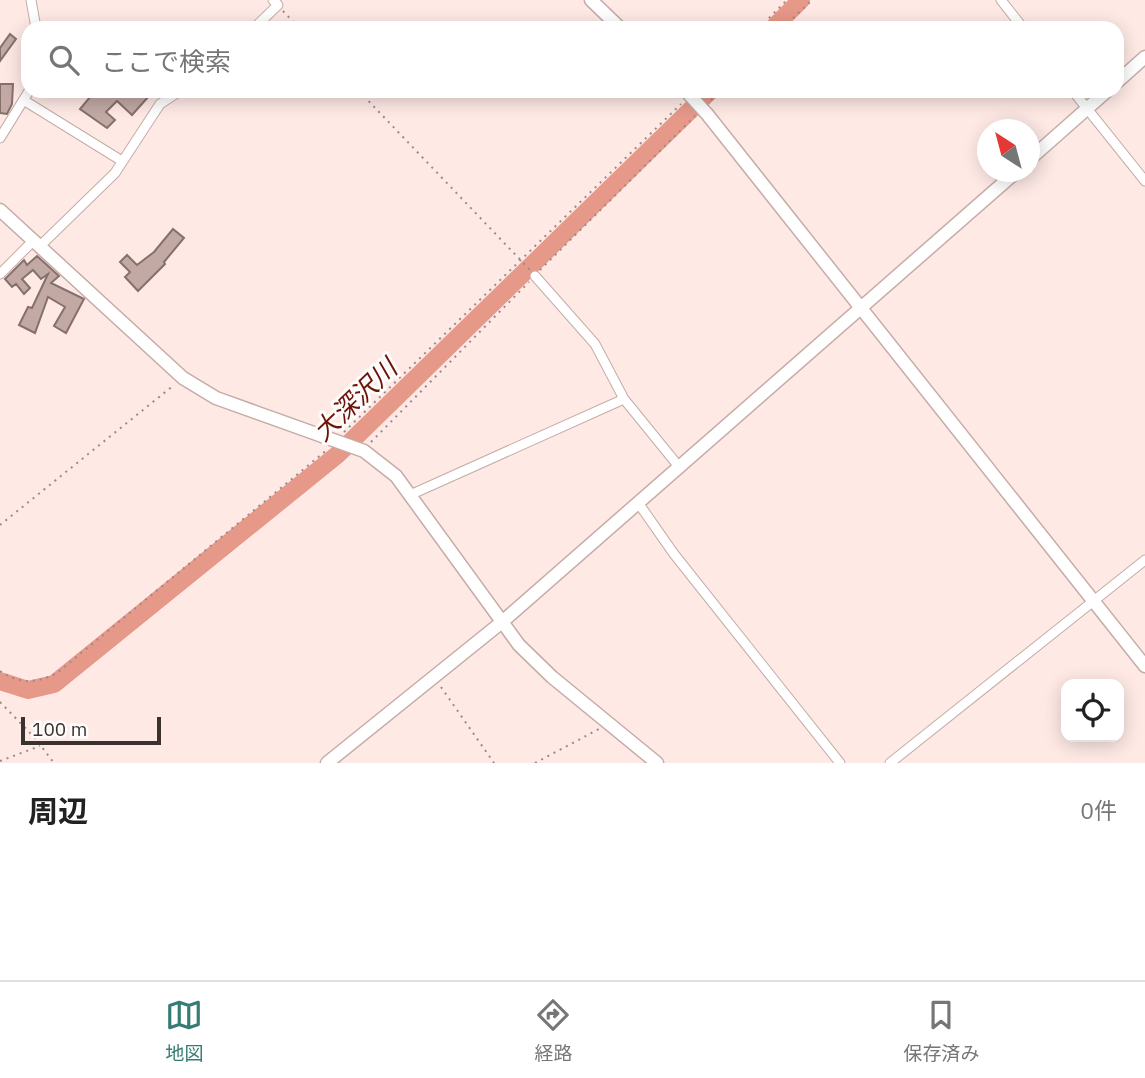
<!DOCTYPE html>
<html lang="ja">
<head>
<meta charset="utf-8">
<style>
	body { margin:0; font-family:"IBM Plex Sans","Noto Sans JP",sans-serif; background:#f6f6f6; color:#222 }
	.controls { position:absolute; right:21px; bottom:21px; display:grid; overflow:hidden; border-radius:14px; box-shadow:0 4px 18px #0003 }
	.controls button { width:63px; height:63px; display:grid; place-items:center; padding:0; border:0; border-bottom:2px solid #e0e0e0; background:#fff; color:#222; font:35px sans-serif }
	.compass { position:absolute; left:977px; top:119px; width:63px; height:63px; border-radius:50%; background:#fff; box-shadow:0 4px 18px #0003; rotate:324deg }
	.scale { position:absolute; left:21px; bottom:18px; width:140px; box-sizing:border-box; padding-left:7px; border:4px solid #3b312f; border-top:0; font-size:19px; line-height:24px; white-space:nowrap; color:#3b312f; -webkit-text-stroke:5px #fcfcfc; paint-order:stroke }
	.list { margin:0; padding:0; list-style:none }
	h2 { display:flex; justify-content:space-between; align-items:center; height:91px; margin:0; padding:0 28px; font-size:30px }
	h2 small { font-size:23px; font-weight:400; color:#767676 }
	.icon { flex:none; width:38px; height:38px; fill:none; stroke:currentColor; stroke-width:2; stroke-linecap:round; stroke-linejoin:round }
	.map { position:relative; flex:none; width:1145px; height:763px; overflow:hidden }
	.search { position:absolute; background:#fff; box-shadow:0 4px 18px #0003; left:21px; right:21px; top:21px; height:77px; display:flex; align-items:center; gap:18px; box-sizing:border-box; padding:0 24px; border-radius:21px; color:#767676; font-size:26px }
	.sheet { height:217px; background:#fff }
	nav { display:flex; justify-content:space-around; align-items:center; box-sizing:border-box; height:98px; border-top:2px solid #e0e0e0; background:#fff; font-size:19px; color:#767676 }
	nav a { display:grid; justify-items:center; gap:4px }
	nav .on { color:#377c71 }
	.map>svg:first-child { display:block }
</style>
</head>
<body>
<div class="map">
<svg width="1145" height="763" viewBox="0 0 1145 763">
	<rect width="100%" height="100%" fill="#fee9e5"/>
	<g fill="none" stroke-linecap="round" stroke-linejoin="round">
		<path stroke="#e69889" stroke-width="18" d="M773,28L801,0
			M0,681L28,690L54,684L337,455L710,91"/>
	</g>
	<path fill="#c2a9a4" stroke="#86706b" stroke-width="2" d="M10,34L16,39L0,61V48Z
		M0,84H13L12,104L7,114L0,113Z
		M95,91H143L149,96L132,115L117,101L106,112L115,120L107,128L80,109Z
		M173,229L184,238L164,262L165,264L138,291L125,277L130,272L120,262L127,255L137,265L154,252Z
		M37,256L59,276L51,283L84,299L66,333L54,326L65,307L48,297L35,333L19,325L28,307L32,308L48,274L41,279L33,270L22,279L30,288L24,294L16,284L12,287L5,279L24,260L27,265Z"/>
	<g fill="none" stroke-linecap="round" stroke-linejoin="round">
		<g stroke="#c5aca7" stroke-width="11">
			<path id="street" d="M31,0L36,28
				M1001,0L1023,28
				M254,28L278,5L273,0
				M1073,91L1145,181
				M25,101L122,161
				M0,138L29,91
				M39,247L115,173L160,104L180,91
				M0,274L33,241
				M535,276L595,344L624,399L680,468
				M410,495L624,399
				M639,504L674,554L840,763
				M890,763L1145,560"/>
		</g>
		<g stroke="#c5aca7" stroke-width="15">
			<path id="secondary" d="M591,0L620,28
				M1117,82L1145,57
				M686,91L707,114L1145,666
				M1030,159L1107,91
				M0,210L183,378L216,398L364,451L396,476L519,645L552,677L657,763
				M327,763L502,622L1016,172"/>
		</g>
		<path stroke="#9a8b88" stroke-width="2" stroke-dasharray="2 5" stroke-linecap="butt" d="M283,11L299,28
			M759,28L787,0
			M783,28L812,0
			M359,91L530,270
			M711,100L720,91
			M540,270L695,116
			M344,432L681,104
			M371,442L529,282
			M0,525L174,385
			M0,671C19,684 36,684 57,673L328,449
			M441,687L494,763
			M0,702L35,738L54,763
			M0,761L40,746
			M535,763L599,729"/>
		<use href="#street" stroke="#fff" stroke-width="9"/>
		<use href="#secondary" stroke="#fff" stroke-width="12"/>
	</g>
	<g text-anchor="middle" stroke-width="6" stroke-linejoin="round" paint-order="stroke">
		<g font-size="26" font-style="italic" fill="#6f1306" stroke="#fcfcfc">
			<text transform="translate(355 400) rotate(-44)" y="9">大深沢川</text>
		</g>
	</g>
</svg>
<div class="controls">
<button><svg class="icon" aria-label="locate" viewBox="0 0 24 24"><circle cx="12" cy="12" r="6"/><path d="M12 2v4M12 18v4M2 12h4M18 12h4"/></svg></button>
</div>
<svg class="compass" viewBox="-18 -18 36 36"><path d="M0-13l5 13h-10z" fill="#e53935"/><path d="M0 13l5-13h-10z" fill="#767676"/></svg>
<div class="scale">100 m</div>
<div class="search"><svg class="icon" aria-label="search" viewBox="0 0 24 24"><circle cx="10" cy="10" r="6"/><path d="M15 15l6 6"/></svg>ここで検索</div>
</div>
<section class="sheet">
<h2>周辺<small>0件</small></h2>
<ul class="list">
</ul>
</section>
<nav>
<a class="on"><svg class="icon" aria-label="map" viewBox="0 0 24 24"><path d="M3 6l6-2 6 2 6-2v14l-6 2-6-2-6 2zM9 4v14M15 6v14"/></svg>地図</a>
<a><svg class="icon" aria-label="directions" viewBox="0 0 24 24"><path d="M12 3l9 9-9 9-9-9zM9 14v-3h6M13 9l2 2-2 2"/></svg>経路</a>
<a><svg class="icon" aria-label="saved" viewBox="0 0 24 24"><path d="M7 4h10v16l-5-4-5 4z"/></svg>保存済み</a>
</nav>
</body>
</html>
